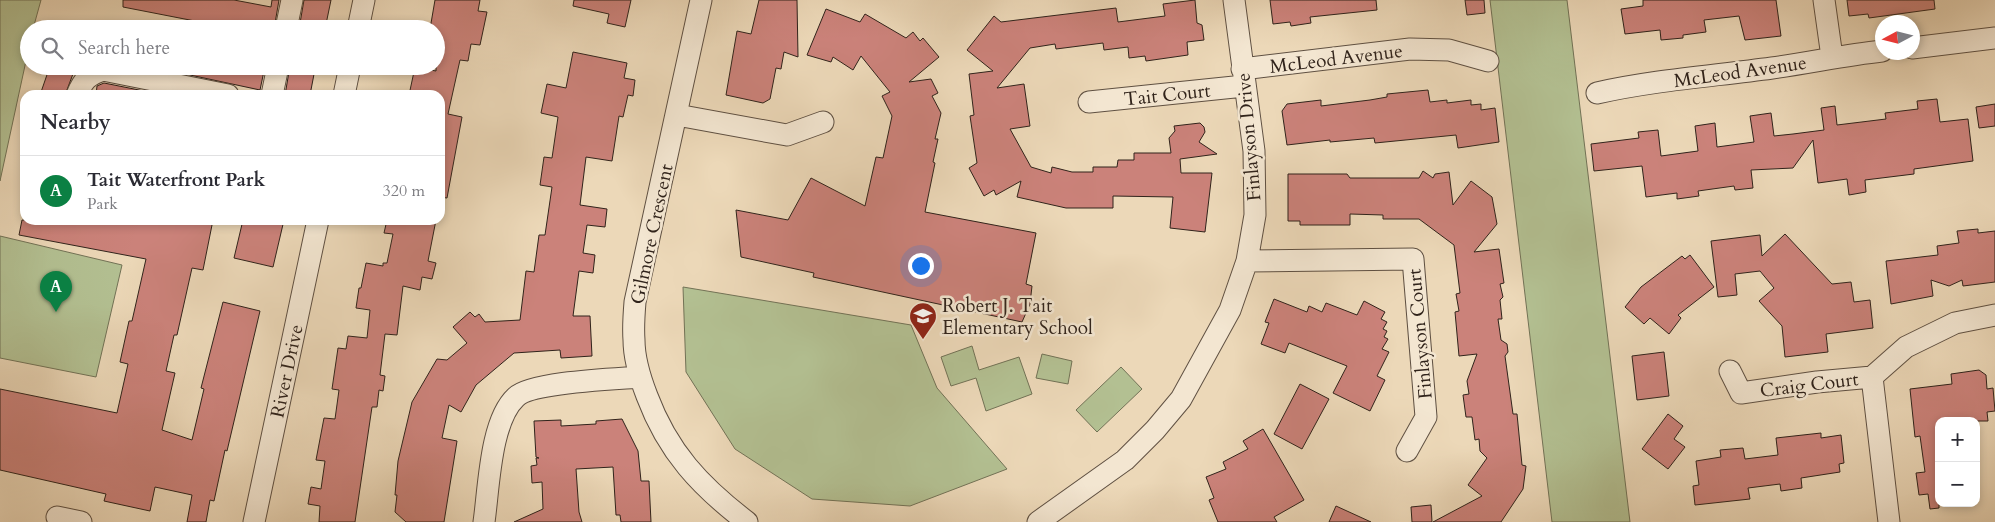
<!DOCTYPE html>
<html lang="en">
<head>
<meta charset="utf-8">
<style>
	body { margin:0; font-family:Cardo,serif; background:#f2f2f3; color:#2b2b33 }
	.controls { position:absolute; right:15px; bottom:15px; display:grid; overflow:hidden; border-radius:10px; box-shadow:0 2px 8px #0003 }
	.controls button { width:45px; height:45px; display:grid; place-items:center; padding:0; border:0; border-bottom:1px solid #e1e1e2; background:#fff; color:#2b2b33; font:25px sans-serif }
	.compass { position:absolute; left:1875px; top:15px; width:45px; height:45px; border-radius:50%; background:#fff; box-shadow:0 2px 8px #0003; rotate:263deg }
	.you { position:absolute; left:920px; top:265px; width:18px; height:18px; margin:-12px; border:4px solid #fff; border-radius:50%; background:#1a73e8; box-shadow:0 0 0 8px #1a73e833 }
	.badge { display:grid; place-items:center; width:32px; height:32px; border-radius:50%; background:#0b8043; color:#fff; font-size:16px; font-weight:700 }
	.pin { position:absolute; translate:-50% -41px; filter:drop-shadow(0 1px 2px #0008) }
	.pin::after { content:''; position:absolute; top:26px; width:18px; height:15px; background:inherit; clip-path:polygon(0 0,100% 0,50% 100%) }
	.list { margin:0; padding:0; list-style:none }
	h2 { display:flex; justify-content:space-between; align-items:center; height:65px; margin:0; padding:0 20px; font-size:21px }
	h2 small { font-size:16px; font-weight:400; color:#7c7c81 }
	.list li { display:grid; grid-template-columns:32px 1fr auto; gap:15px; align-items:center; box-sizing:border-box; height:70px; padding:0 20px; border-top:1px solid #e1e1e2 }
	.list b { display:block; font-size:19px; white-space:nowrap }
	.list p { margin:0; font-size:16px; white-space:nowrap; color:#7c7c81 }
	.list em { font-size:16px; font-style:normal; color:#7c7c81 }
	.icon { flex:none; width:28px; height:28px; fill:none; stroke:currentColor; stroke-width:2; stroke-linecap:round; stroke-linejoin:round }
	.map { position:relative; flex:none; width:1995px; height:522px; overflow:hidden }
	.search { position:absolute; background:#fff; box-shadow:0 2px 8px #0003; left:20px; top:20px; width:425px; height:55px; display:flex; align-items:center; gap:12px; box-sizing:border-box; padding:0 18px; border-radius:28px; color:#7c7c81; font-size:19px }
	.panel { position:absolute; background:#fff; box-shadow:0 2px 8px #0003; left:20px; top:90px; width:425px; height:135px; border-radius:15px }
	.map>svg:first-child { display:block }
</style>
</head>
<body>
<div class="map">
<svg width="1995" height="522" viewBox="0 0 1995 522">
	<rect width="100%" height="100%" fill="#ecd8b8"/>
	<filter id="stains"><feTurbulence type="fractalNoise" baseFrequency=".004" numOctaves="4"/><feColorMatrix values="0 0 0 0 .2 0 0 0 0 .09 0 0 0 0 .02 0 0 0 .5 -.17"/></filter>
	<radialGradient id="worn" r=".72"><stop offset=".6" stop-color="#630" stop-opacity="0"/><stop offset="1" stop-color="#630" stop-opacity=".3"/></radialGradient>
	<path fill="#b3c092" stroke="#727256" d="M0,0H41L33,29H29V47L0,181Z
		M1490,0H1567L1630,522H1552Z
		M0,236L122,265L96,377L0,358Z
		M683,287L911,325L937,388L1007,469L910,506L812,499L735,449L686,372Z
		M972,346L979,370L1019,357L1032,394L986,411L976,378L951,386L941,357Z
		M1042,354L1072,361L1068,384L1036,378Z
		M1121,367L1142,389L1097,432L1076,410Z"/>
	<path fill="#cb827a" stroke="#30231b" d="M123,0H234L271,7L272,0H279L274,29H236L123,7Z
		M304,0H331L325,29H299Z
		M435,0H480L478,11L487,12L480,45L471,44L468,61L460,60L448,114L462,117L447,198L440,197V95H409L415,67L436,71V29H430Z
		M574,0H631L625,27L607,23L609,14L573,6Z
		M759,0H797L798,57L784,52L781,69L776,68L770,99L763,103L726,95L737,31L751,34Z
		M1195,0L1197,23L1202,25L1204,40L1187,42L1188,55L1146,61L1145,56L1129,58L1128,47L1104,50L1103,43L1056,49L1055,44L1030,48L997,88L1024,84L1030,126L1010,129L1031,167L1051,173L1052,167L1072,172H1093V167H1117L1118,160H1134V153H1171L1169,138L1175,131L1174,126L1200,123L1204,127L1205,132L1199,142L1217,154L1180,159L1181,173H1212L1205,232L1170,228L1173,197L1113,196V208H1066L1017,197L1021,181L996,195L994,190L984,196L969,168L977,163L970,116L974,115L969,74L993,71L967,50L994,16L1001,22L1116,8L1118,22L1165,16L1163,4Z
		M1270,0H1376L1377,10L1310,17L1311,23L1291,26L1290,22L1273,24Z
		M1465,0H1484L1485,13L1467,15Z
		M1643,0H1776L1781,36L1745,40L1739,16L1704,20L1706,32L1683,35V38L1661,40L1660,30L1625,34L1621,9L1643,6Z
		M1847,0H1934L1935,9L1869,18L1868,14L1849,16Z
		M826,9L860,22L865,14L906,38L913,32L920,41L923,38L939,57L909,82L931,79L938,93L932,96L941,113L935,139H938L933,162L935,163L925,212L1036,233L1026,284L1032,286L1030,304L1022,322L813,277L814,273L741,257L736,210L788,220L811,178L865,206L876,157L883,158L892,116L882,96L890,92L861,56L853,70L833,57L831,62L807,55Z
		M573,52L627,63L624,78L635,80L633,96L628,95L623,117L619,116L612,161L586,157L580,205L607,209L605,227L587,225L583,253L595,255L593,273L579,271L573,316H590L592,356L561,358L560,350L514,353L476,385L461,412L449,405L442,438L457,441L444,522H406L395,512L397,495H395L398,461L412,402L437,359L447,360L467,343L453,327L470,312L475,317L479,314L485,322L520,320L526,271L534,272L539,235H545L552,187L540,185L544,157L552,158L558,117L541,113L547,84L566,88Z
		M50,66H76L65,95H40Z
		M177,66H265L260,90L176,72Z
		M290,66L315,69L310,95H285Z
		M104,83L164,95H96L97,86Z
		M1428,90L1430,102L1447,100V103L1471,100V105L1481,104V110L1495,108L1499,142L1458,148L1456,135L1375,143L1374,138L1330,142V140L1287,145L1282,111L1287,104L1321,100V106L1370,100L1387,97V94Z
		M1937,99L1940,122L1968,119L1973,161L1914,169V174L1865,180L1866,192L1849,195L1847,179L1818,183L1813,140L1793,168L1751,170L1753,188L1735,190L1734,186L1698,191L1699,196L1677,199V193L1646,197L1642,166L1594,171L1591,144L1639,138L1638,132L1658,130L1661,156L1698,151L1695,126L1715,123L1717,147L1754,142L1750,116L1771,113L1774,136L1793,134L1824,130L1821,108L1835,106L1837,125L1886,119L1885,113L1918,109L1917,101Z
		M1995,104V126L1979,128L1976,107Z
		M1423,171L1433,178L1435,174L1449,172L1453,205L1471,181L1492,197L1497,224L1474,252L1499,249L1504,283L1500,284L1503,297L1500,300L1502,319H1498L1501,340L1507,344L1508,352L1505,356L1513,414H1517L1522,465L1526,466L1523,489L1501,522H1433L1482,496L1468,485L1487,458L1480,451L1479,439L1475,440L1472,417H1466L1463,395L1469,394L1467,381L1477,354L1459,356L1455,312L1459,311L1456,294L1460,293L1454,245L1419,219H1383V215L1350,214V225H1300V221H1288V174H1347L1350,178H1419Z
		M22,220H213L203,270L192,268L177,335H174L166,371L175,373L162,430L192,440L204,389L201,388L223,302L260,311L227,451L225,450L214,501L210,500L206,522H187L192,495L155,487L150,511L104,501L106,494L0,470V389L117,413L128,364L120,362L129,321H132L146,259L19,235Z
		M243,220H284L273,267L234,258Z
		M387,220H436L428,261L436,263L432,279L422,277L420,290L403,286L397,335L385,334L380,375L385,376L383,391L379,390L377,407H372L355,522H319L320,506L308,504L311,487L321,489L325,461L316,460L324,418L335,419L339,390L332,389L338,348L346,349L348,336L367,338L370,310L356,308L359,288H361L366,263L383,266V263H387L393,234L384,233Z
		M1978,229V233L1995,231V282L1963,286L1962,280L1949,286L1931,280L1933,296L1891,304L1886,261L1938,255L1937,246L1959,243L1957,231Z
		M1785,234L1832,284L1851,282L1854,302L1870,300L1873,328L1826,334L1828,352L1785,357L1782,326L1759,301L1774,288L1760,271L1735,274L1737,295L1718,297L1711,241L1760,235L1762,256Z
		M1690,255L1714,287L1678,315L1681,318L1669,334L1650,318L1644,324L1625,307L1641,287L1682,256L1685,259Z
		M1274,299L1307,312L1309,306L1322,312L1326,303L1357,315L1364,301L1385,312L1381,319L1387,322L1383,329L1387,331L1384,337L1388,339L1382,349L1389,352L1377,376L1385,380L1370,411L1333,393L1347,366L1289,343L1285,353L1261,344L1269,323L1265,322Z
		M1664,352L1669,396L1637,400L1632,356Z
		M1979,370L1986,375L1987,389L1993,388L1995,411L1987,412L1988,421H1939V508L1930,509L1928,494L1919,495L1916,473L1925,472L1920,436L1915,437L1910,389L1952,384L1951,374Z
		M1300,384L1329,399L1302,449L1274,434Z
		M1668,414L1683,426L1674,439L1685,447L1668,469L1642,449Z
		M622,419L638,451L641,481H649L651,522H621L620,515H616L613,467L576,469L579,512L582,522H514L543,509L542,482L532,483L531,466L537,465L536,458H539L536,457L534,421L561,420V426L596,424V421Z
		M1263,429L1304,500L1274,517L1277,522H1218L1209,500L1214,498L1206,477L1226,469L1223,462L1248,449L1243,441Z
		M1821,433V438L1841,435L1844,463L1839,464L1840,472L1801,478L1802,488L1781,491L1780,484L1748,488L1750,499L1695,505L1693,486L1699,485L1696,461L1721,457L1720,450L1743,448L1745,459L1778,455L1776,438Z
		M1431,505L1432,522H1412L1411,507Z
		M1336,506L1371,522H1329Z"/>
	<g fill="none" stroke-linecap="round" stroke-linejoin="round">
		<g stroke="#5f5042" stroke-width="23">
			<path id="minor" d="M701,0L635,302C634,314 633,327 634,340C634,359 640,378 647,396C668,452 700,486 747,522
				M1824,0L1832,57
				M286,29L292,0
				M358,29L364,0
				M1912,48L1995,38
				M1242,69L1410,49L1449,50L1488,61
				M1597,93C1655,80 1714,76 1772,68C1809,63 1845,55 1882,51
				M77,95C83,80 88,75 103,70L228,95
				M272,95L278,66
				M344,95L350,66
				M1089,102L1244,86
				M677,115L787,135L823,122
				M1247,261L1413,259L1426,417L1407,451
				M1730,371L1741,393L1817,382L1872,377
				M57,517L81,522
				M254,522L318,220
				M484,522C489,488 490,421 516,397C531,382 615,379 640,377
				M1038,522L1125,460L1155,430L1181,399L1230,310L1247,261L1255,215L1254,151L1234,0
				M1889,522L1872,377L1906,347L1955,323L1995,315"/>
		</g>
		<use href="#minor" stroke="#f3e6d1" stroke-width="21"/>
	</g>
	<defs>
		<g id="school-pin" transform="scale(1.4375)"><path d="M0 17L-7.5 6A9.5 9.5 0 1 1 7.5 6Z" fill="#8f2418" stroke="#f3e6d1"/><path d="M0-5L7-2L0 1L-7-2ZM-4 1L0 2.5L4 1V4Q0 6-4 4Z" fill="#fff"/></g>
	</defs>
	<g fill-rule="evenodd">
		<use href="#school-pin" x="923" y="316"/>
	</g>
	<g text-anchor="middle" stroke-width="5" stroke-linejoin="round" paint-order="stroke">
		<g font-size="19" fill="#30231b" stroke="#f3e6d1">
			<text transform="translate(1336 58) rotate(-7)" y="7">McLeod Avenue</text>
			<text transform="translate(1740 71) rotate(-8)" y="7">McLeod Avenue</text>
			<text transform="translate(1167 94) rotate(-6)" y="7">Tait Court</text>
			<text transform="translate(1248 137) rotate(-95)" y="7">Finlayson Drive</text>
			<text transform="translate(651 234) rotate(-78)" y="7">Gilmore Crescent</text>
			<text transform="translate(1419 334) rotate(-95)" y="7">Finlayson Court</text>
			<text transform="translate(286 371) rotate(-78)" y="7">River Drive</text>
			<text transform="translate(1809 384) rotate(-7)" y="7">Craig Court</text>
		</g>
		<g font-size="19" fill="#30231b" stroke="#f3e6d1" text-anchor="start">
			<text x="942" y="312">Robert J. Tait<tspan x="942" dy="22">Elementary School</tspan></text>
		</g>
	</g>
	<rect width="100%" height="100%" filter="url(#stains)"/>
	<rect width="100%" height="100%" fill="url(#worn)"/>
</svg>
<div class="controls">
<button>+</button>
<button>−</button>
</div>
<svg class="compass" viewBox="-18 -18 36 36"><path d="M0-13l5 13h-10z" fill="#e53935"/><path d="M0 13l5-13h-10z" fill="#7c7c81"/></svg>
<div class="you"></div>
<div class="pin badge" style="left:56px;top:312px">A</div>
<div class="search"><svg class="icon" aria-label="search" viewBox="0 0 24 24"><circle cx="10" cy="10" r="6"/><path d="M15 15l6 6"/></svg>Search here</div>
<section class="panel">
<h2>Nearby<small></small></h2>
<ul class="list">
<li><span class="badge">A</span><div><b>Tait Waterfront Park</b><p>Park</p></div><em>320 m</em></li>
</ul>
</section>
</div>
</body>
</html>
